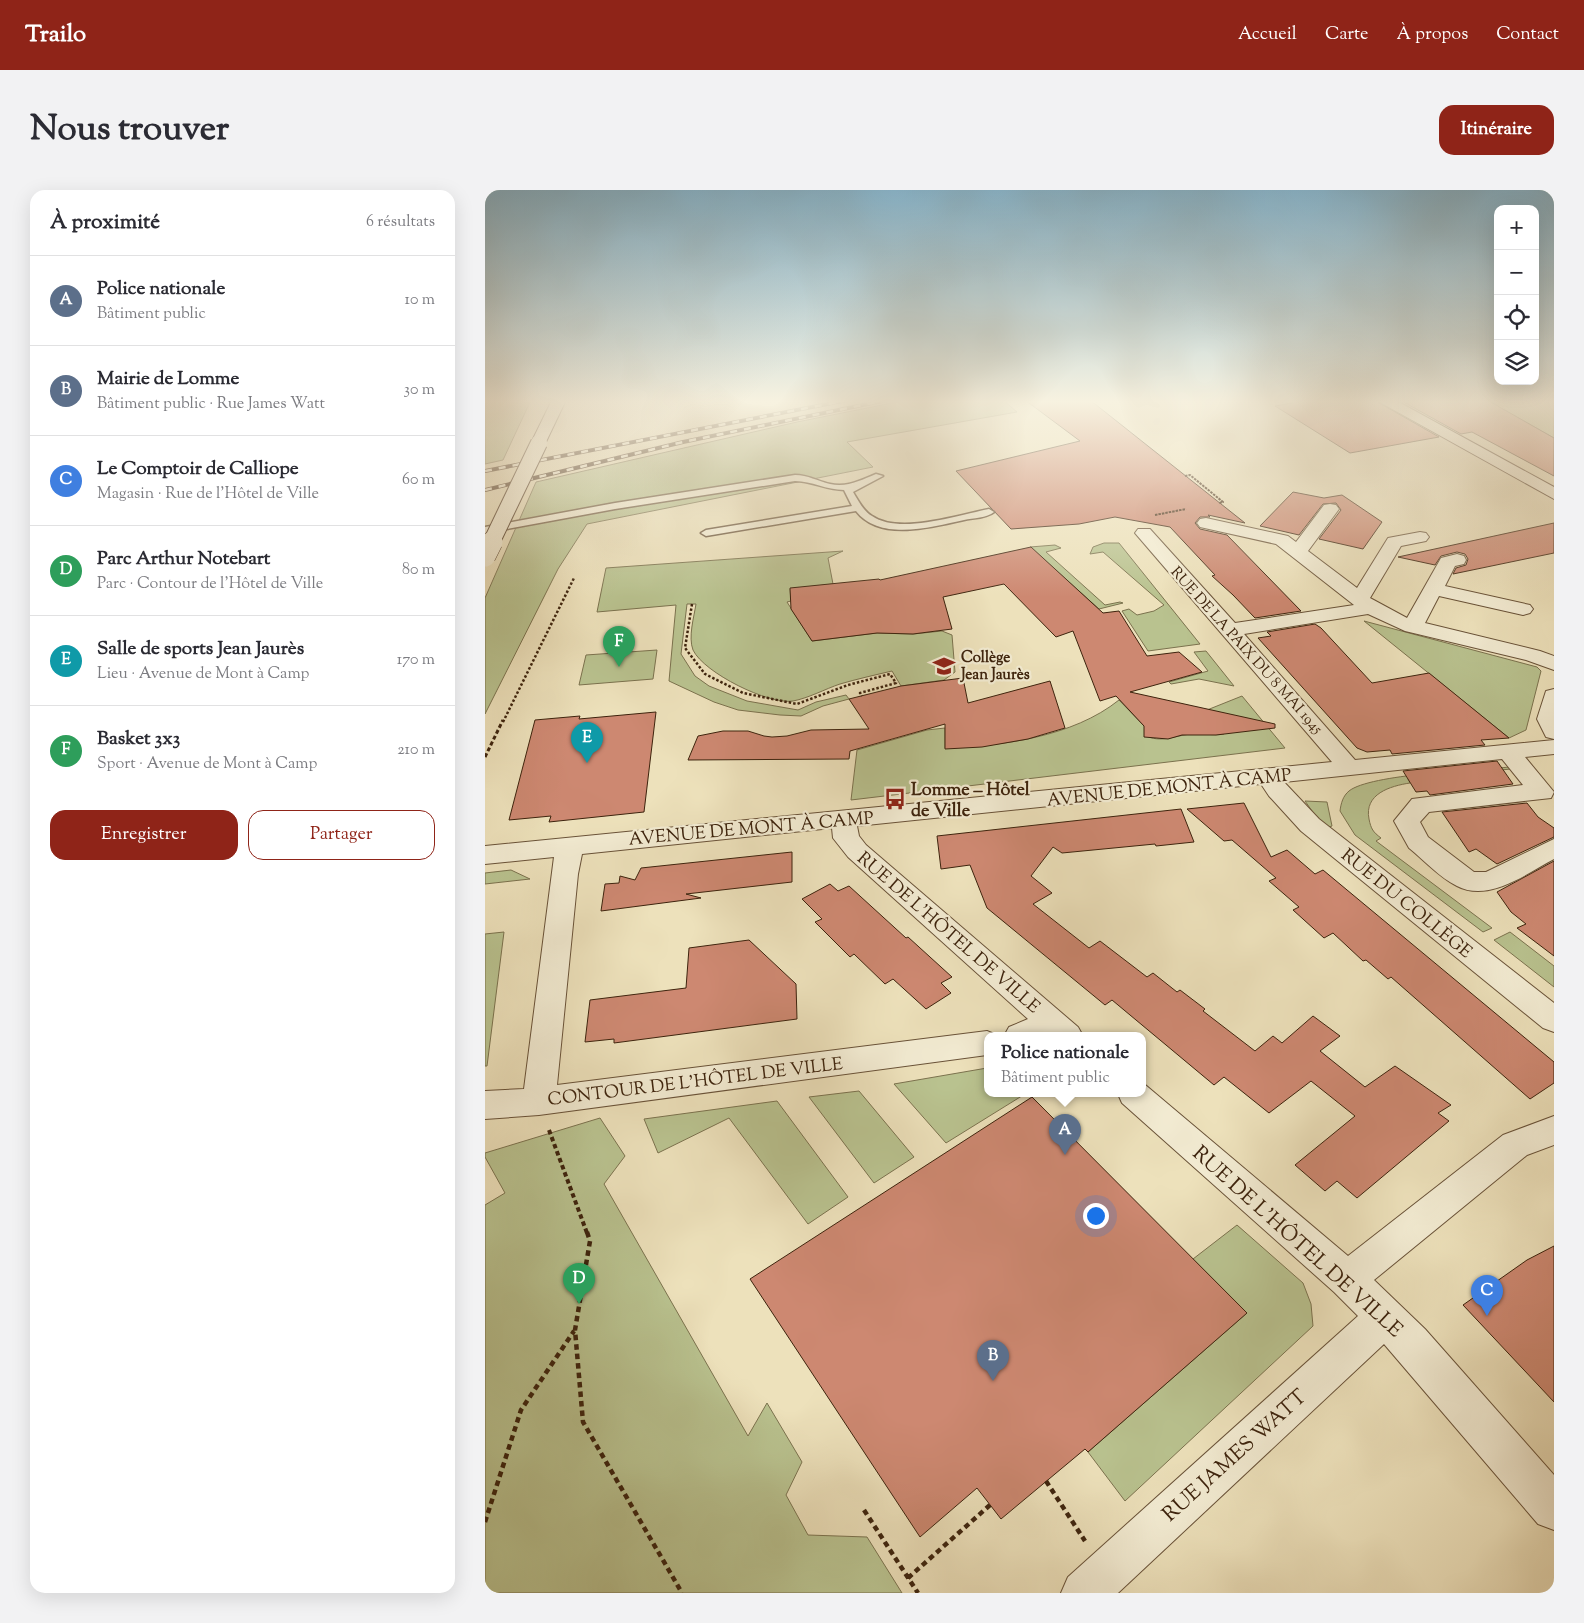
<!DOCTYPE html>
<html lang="fr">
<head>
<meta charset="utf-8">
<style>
	body { margin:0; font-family:"Sorts Mill Goudy",serif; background:#f2f2f3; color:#2b2b33 }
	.controls { position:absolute; right:15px; top:15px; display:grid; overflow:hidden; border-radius:10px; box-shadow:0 5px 20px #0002 }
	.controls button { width:45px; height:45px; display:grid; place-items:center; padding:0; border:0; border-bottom:1px solid #e1e1e2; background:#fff; color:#2b2b33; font:25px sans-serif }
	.you { position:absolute; left:610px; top:1025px; width:18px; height:18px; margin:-12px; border:4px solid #fff; border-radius:50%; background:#1a73e8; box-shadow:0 0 0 8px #1a73e833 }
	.badge { display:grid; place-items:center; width:32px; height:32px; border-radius:50%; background:#8f2418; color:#fff; font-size:16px; font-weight:700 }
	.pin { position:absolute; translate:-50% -41px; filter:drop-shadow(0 1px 2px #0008) }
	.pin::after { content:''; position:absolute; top:26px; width:18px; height:15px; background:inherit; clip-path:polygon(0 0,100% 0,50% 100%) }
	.popup { position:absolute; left:499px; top:842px; width:162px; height:65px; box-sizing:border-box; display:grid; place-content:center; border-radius:10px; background:#fff; filter:drop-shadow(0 1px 4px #0005); font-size:16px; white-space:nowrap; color:#7c7c81 }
	.popup b { font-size:19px; color:#2b2b33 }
	.popup::after { content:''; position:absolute; left:50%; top:100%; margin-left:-10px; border:10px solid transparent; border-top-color:#fff }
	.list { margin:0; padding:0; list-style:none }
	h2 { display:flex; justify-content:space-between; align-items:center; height:65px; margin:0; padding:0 20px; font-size:21px }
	h2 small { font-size:16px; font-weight:400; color:#7c7c81 }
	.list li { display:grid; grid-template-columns:32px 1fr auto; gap:15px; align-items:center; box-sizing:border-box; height:90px; padding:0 20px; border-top:1px solid #e1e1e2 }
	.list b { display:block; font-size:19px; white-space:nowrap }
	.list p { margin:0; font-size:16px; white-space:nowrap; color:#7c7c81 }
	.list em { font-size:16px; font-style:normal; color:#7c7c81 }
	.actions { display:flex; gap:10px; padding:15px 20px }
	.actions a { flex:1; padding:11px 0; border:1px solid #8f2418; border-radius:15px; text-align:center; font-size:18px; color:#8f2418 }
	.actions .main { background:#8f2418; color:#fff }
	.icon { flex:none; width:28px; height:28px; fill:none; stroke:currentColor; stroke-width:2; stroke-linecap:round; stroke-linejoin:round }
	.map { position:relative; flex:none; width:1069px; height:1403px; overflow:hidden; border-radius:15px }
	header { display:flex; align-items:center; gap:30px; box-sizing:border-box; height:70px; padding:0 25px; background:#8f2418; color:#fff }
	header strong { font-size:24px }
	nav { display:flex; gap:28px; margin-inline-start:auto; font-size:18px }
	.intro { display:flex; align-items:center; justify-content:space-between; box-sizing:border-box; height:120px; padding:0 30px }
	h1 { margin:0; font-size:35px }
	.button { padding:12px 22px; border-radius:15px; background:#8f2418; color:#fff; font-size:18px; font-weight:700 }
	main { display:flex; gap:30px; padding:0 30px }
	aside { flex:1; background:#fff; border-radius:15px; box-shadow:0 5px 20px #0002 }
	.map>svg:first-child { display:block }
</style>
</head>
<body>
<header>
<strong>Trailo</strong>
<nav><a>Accueil</a><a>Carte</a><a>À propos</a><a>Contact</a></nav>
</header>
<div class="intro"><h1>Nous trouver</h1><a class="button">Itinéraire</a></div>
<main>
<aside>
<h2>À proximité<small>6 résultats</small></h2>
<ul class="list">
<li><span class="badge" style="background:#5c6f8a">A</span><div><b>Police nationale</b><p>Bâtiment public</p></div><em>10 m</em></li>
<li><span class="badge" style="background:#5c6f8a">B</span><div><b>Mairie de Lomme</b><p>Bâtiment public · Rue James Watt</p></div><em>30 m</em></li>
<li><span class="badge" style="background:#3f7fe0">C</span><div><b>Le Comptoir de Calliope</b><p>Magasin · Rue de l'Hôtel de Ville</p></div><em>60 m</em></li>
<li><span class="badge" style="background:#2e9e5b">D</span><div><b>Parc Arthur Notebart</b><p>Parc · Contour de l'Hôtel de Ville</p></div><em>80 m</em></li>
<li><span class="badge" style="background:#0f9aa8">E</span><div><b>Salle de sports Jean Jaurès</b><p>Lieu · Avenue de Mont à Camp</p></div><em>170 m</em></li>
<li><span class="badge" style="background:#2e9e5b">F</span><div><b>Basket 3x3</b><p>Sport · Avenue de Mont à Camp</p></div><em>210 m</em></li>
</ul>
<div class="actions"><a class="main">Enregistrer</a><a>Partager</a></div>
</aside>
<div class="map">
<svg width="1069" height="1403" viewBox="0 0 1069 1403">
	<rect width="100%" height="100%" fill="#ede1bb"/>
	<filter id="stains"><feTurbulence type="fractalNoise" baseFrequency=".004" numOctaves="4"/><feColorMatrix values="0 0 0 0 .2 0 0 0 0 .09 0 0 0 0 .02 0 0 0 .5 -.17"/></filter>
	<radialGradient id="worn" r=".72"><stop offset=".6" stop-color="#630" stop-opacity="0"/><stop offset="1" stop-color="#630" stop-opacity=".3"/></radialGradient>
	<path fill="#b9c28f" stroke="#7b724e" d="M0,210H46L18,270L0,274Z
		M422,210H518L532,222L362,252L388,277L102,334L73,379L0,524V408L51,292L312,232Z
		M1028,210H1069V248L1007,213Z
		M619,353H634L715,454L663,461L637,421L644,419L652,425L669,421L679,415L618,362L605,364L608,357Z
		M570,355L576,358L561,362L620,415L635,412L638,413L614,419L545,357Z
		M358,361L343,368L348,394L305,399L306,411L302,412L327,451L392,443L428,444L457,441L467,445L470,482L459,490L416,496L407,481C390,485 372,489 355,494C340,499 324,508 308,511C284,515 219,483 208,460C203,447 209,427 211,414H202L196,464L210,486L224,496L262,511L313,520L331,512L361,505L364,509L338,516L316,526L295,525L253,520L229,512L184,491L191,415L112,422L121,378Z
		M879,431L1052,477L1056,481L1041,540L1024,548Z
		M172,460L168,489L94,495L101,465Z
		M721,461L749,496L714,489L686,494L684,492L723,481L709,462Z
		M757,506L800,558L366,610L372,560L442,540L460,538V558C517,556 588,547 634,510L660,537V545C675,554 691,545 707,544C718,543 728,546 739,544L722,520Z
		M1025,577L1026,579L923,589L925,593C905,596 879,604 884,629C886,639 888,642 896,648L891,651L1007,738L998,742L870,645L855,621C856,613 858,606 864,601C885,584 993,580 1025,577Z
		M820,611L842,612L847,636L842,638L832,628Z
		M26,680L45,689L0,694V683Z
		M19,742L2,876H0V744Z
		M1025,742L1069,776V797L1009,750Z
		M502,878V904H540L461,953L409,894Z
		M374,901L429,967L389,993L324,907Z
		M292,911L363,1007L323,1034L244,928L173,963L159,929Z
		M115,928L140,966L119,994L263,1246L282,1213L317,1272L301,1305L323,1345L382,1347L417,1403H0V1015L20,1003L0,967V963Z
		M752,1035L818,1093L826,1114L828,1136L640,1311L603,1262L762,1123L708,1069Z"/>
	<path fill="#cd8871" stroke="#3d230d" d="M540,210H605L760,333L723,325L725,327H715L710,333L715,339L742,345L816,421L770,428L748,405L727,386L730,385L685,337L630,327L594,334L526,339L471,281L595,251Z
		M823,210H889L954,247L865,263L790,216Z
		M915,210H1002L1069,248V286L987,242L976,244Z
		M808,302L839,308L857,305L897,332L878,359L834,349L856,320L851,313L838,314L814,345L775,336Z
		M1069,333V363L968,384L971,378L981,375L983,369L980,364L972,362L956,366L950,375L913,367Z
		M546,357L618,423L634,421L662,466L694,462L717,482L645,502L790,534V538L731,545H697L683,549L659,547V536L631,506L615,511L588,441L571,447L519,394L458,407L467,439L428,444L392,443L327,451L306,419L305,398L394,389L395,390Z
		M830,434L836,438L887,493L944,483L1024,548L996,550L1000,555L907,564L905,560L882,562L872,558L773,448L786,446L782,442Z
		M478,488L483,513L565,491L580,538L543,549L497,557L460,559V534L365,561L364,569L203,570L213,546L238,541H263L279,546L287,547L302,546L326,540L384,539L364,509L416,496Z
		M171,522L159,622L64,632L66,626L24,630L50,530L95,526L94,529Z
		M1012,571L1028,594L945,605L942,601L931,602L918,581Z
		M759,613L786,667L802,660L830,684L838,680L1069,872V893L1045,909L906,787L903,789L881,770L878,771L848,743L839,748L808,720L814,717L784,691L791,688L747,650L739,651L702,619Z
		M1042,613L1053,627L1069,638V647L1012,674L991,659L984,662L957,622Z
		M696,619L709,652L671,656L670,654L577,663L568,657L546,686L567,703L548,714L604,758L615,751L662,787L668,783L692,802L695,800L720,819L718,821L770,861L788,846L797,853L828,826L855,846L835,861L880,897L910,876L966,915L953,923L964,931L872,1008L852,991L840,1001L810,975L870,926L826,891L784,923L739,887L729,895L627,810L620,815L502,718L485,675L456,679L452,646Z
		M307,662V692L201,704L216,708L116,721L120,694L134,693L135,686L150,690L156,678Z
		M1069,671V766L1032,738L1041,734L1026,722L1012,702Z
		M345,694L353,701L364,696L421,748L423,747L467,787L456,793L466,803L441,819L408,789L400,794L369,764L365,767L330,732L337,729L317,709Z
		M264,750L311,794L312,829L129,853V849L100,852L105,810L201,798L204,758Z
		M547,907L762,1123L603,1262L600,1259L516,1329L492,1298L435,1347L265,1089Z
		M1069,1056V1212L978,1115L1042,1070Z"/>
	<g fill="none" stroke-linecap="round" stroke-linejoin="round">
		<g stroke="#695238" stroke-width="3">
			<path id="lane" d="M391,284L398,286L368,302C373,310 378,321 387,326C414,345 474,325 504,319L509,322C502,328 488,328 479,330C447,337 395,352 371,321L221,346L216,343L221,340L367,316L359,300C341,300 327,291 310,291L130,319L0,343V337L130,313L310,285C323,285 332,291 345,294C362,298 376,290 391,284Z"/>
		</g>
		<g stroke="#695238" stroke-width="2">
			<path id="street" d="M845,314L851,315L854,319L823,361L872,398L903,348L935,342L941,343L944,347L941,351L916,356L885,408L922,428L956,368L972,364L979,366L981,370L979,374L970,376L960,396L1045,415L1048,419L1045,423L1038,425L954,406L940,433L1055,461L1069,466V480L1041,470L920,441L883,424L759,444L870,570L1069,550V564L1040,567L1069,602L1066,608L944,622L935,632L943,647L989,682H1001L1069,649V669C1042,683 1004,713 972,696C955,688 939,670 924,658L909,631L927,609L1038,595L1017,569L799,592L834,629L1069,813V842L1058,838L816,641L784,606L776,594L372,636L374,646L381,655L593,837L598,846H519L524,837L543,829L363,667L348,648L347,638L97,664L93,684L72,895L502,841L514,846H502V865L54,925L0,929V901L39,899L69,667L0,674V656L847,572L650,343L653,339H665L750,433L869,415L791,354L715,337L712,333L715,329L721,328L803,346L811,352L839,315Z
				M1069,499V549L1061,547L1052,529L1061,501Z
				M658,893L863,1066L1018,945L1069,926V955L1042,965L889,1090L940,1139L1069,1285V1340L1053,1334L899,1154L633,1403H576L583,1387L873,1126L849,1102L637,913L633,904H658Z"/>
		</g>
		<g stroke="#3d230d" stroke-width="2">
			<path id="secondary" d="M67,210H81L59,256H49L46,253Z
				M891,210H910L1069,297V309Z"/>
		</g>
		<path stroke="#3d230d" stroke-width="2" stroke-dasharray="2.5 1" stroke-linecap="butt" d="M700,286L705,285L738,312L734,313
			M670,325L701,319"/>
		<path stroke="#3d230d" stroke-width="2.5" stroke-dasharray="2.5 2" stroke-linecap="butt" d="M207,414L200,458L220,484L258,503L312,514L363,495L405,484L411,493L375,503L377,506
			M18,532L89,388"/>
		<path stroke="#3d230d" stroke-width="3" stroke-dasharray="4 2.5" stroke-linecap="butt" d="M0,567L18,530"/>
		<path stroke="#3d230d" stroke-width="4" stroke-dasharray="4.5 3" stroke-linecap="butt" d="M64,940L102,1043"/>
		<path stroke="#3d230d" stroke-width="4.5" stroke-dasharray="5.5 4" stroke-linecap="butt" d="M102,1042L105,1051L90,1140L98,1232L197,1403
			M561,1291L600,1351
			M379,1320L433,1403
			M0,1332L36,1220L89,1141
			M423,1388L505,1315"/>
		<use href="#lane" fill="#f3ecd3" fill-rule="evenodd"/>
		<use href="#street" fill="#f3ecd3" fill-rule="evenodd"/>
		<use href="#secondary" fill="#f3ecd3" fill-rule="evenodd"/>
		<g stroke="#3d230d" stroke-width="4">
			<path id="rail" d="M0,281L363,210
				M0,300L198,252L402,210"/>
		</g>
		<use href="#rail" stroke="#f3ecd3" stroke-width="2.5" stroke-dasharray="7" stroke-linecap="butt"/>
		<g stroke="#3d230d" stroke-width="18" stroke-linecap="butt">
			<path id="secondary-bridge-far1" d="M6,353L54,253"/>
		</g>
		<g stroke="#3d230d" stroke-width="22" stroke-linecap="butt">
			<path id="secondary-bridge" d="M0,366L7,352"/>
		</g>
		<use href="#secondary-bridge-far1" stroke="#f3ecd3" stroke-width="16"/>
		<use href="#secondary-bridge" stroke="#f3ecd3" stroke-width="21"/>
	</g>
	<linearGradient id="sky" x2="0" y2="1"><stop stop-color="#88b8d1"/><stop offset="0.52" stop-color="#f7f2e0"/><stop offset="1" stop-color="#f7f2e0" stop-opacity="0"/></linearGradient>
	<rect width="1069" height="407" fill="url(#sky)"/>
	<defs>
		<g id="school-bare" transform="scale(1.725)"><path d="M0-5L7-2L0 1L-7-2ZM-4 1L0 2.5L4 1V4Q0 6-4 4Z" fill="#8f2418" stroke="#f3ecd3" stroke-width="2.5" paint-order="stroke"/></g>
		<g id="bus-bare" transform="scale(1.725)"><path d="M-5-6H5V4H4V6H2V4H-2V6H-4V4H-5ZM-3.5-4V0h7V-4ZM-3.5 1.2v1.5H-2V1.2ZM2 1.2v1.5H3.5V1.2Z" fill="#8f2418" stroke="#f3ecd3" stroke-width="2.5" paint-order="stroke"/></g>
	</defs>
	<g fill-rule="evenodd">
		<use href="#school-bare" x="459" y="476"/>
		<use href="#bus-bare" x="410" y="609"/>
	</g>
	<g text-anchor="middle" stroke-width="4.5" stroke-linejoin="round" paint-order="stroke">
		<g font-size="15" fill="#3d230d" stroke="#f3ecd3">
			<text transform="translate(762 460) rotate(48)" y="5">RUE DE LA PAIX DU 8 MAI 1945</text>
		</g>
		<g font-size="15" font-weight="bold" fill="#3d230d" stroke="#f3ecd3" text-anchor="start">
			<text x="476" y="472">Collège<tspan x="476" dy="17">Jean Jaurès</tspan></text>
		</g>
		<g font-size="18" fill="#3d230d" stroke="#f3ecd3">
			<text transform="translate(684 597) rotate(-6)" y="6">AVENUE DE MONT À CAMP</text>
			<text transform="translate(266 638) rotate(-5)" y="6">AVENUE DE MONT À CAMP</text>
			<text transform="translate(922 713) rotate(39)" y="6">RUE DU COLLÈGE</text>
			<text transform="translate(464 742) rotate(41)" y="6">RUE DE L'HÔTEL DE VILLE</text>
			<text transform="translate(210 891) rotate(-7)" y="6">CONTOUR DE L'HÔTEL DE VILLE</text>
		</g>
		<g font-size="18" font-weight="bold" fill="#3d230d" stroke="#f3ecd3" text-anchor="start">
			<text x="426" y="605">Lomme – Hôtel<tspan x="426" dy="21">de Ville</tspan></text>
		</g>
		<g font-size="21" fill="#3d230d" stroke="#f3ecd3">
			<text transform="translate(813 1051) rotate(42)" y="7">RUE DE L'HÔTEL DE VILLE</text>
			<text transform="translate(749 1265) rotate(-42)" y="7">RUE JAMES WATT</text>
		</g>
	</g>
	<rect width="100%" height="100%" filter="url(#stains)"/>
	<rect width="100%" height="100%" fill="url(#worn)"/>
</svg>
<div class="controls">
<button>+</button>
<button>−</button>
<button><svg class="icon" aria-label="locate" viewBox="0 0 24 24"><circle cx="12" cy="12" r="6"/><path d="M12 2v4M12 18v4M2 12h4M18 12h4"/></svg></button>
<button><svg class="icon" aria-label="layers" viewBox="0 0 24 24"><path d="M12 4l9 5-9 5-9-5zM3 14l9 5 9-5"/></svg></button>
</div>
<div class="you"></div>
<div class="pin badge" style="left:580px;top:965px;background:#5c6f8a">A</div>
<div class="popup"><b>Police nationale</b>Bâtiment public</div>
<div class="pin badge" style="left:508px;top:1191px;background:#5c6f8a">B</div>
<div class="pin badge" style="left:1002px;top:1126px;background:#3f7fe0">C</div>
<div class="pin badge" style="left:94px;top:1114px;background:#2e9e5b">D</div>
<div class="pin badge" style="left:102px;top:573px;background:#0f9aa8">E</div>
<div class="pin badge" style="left:134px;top:477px;background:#2e9e5b">F</div>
</div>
</main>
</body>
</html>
